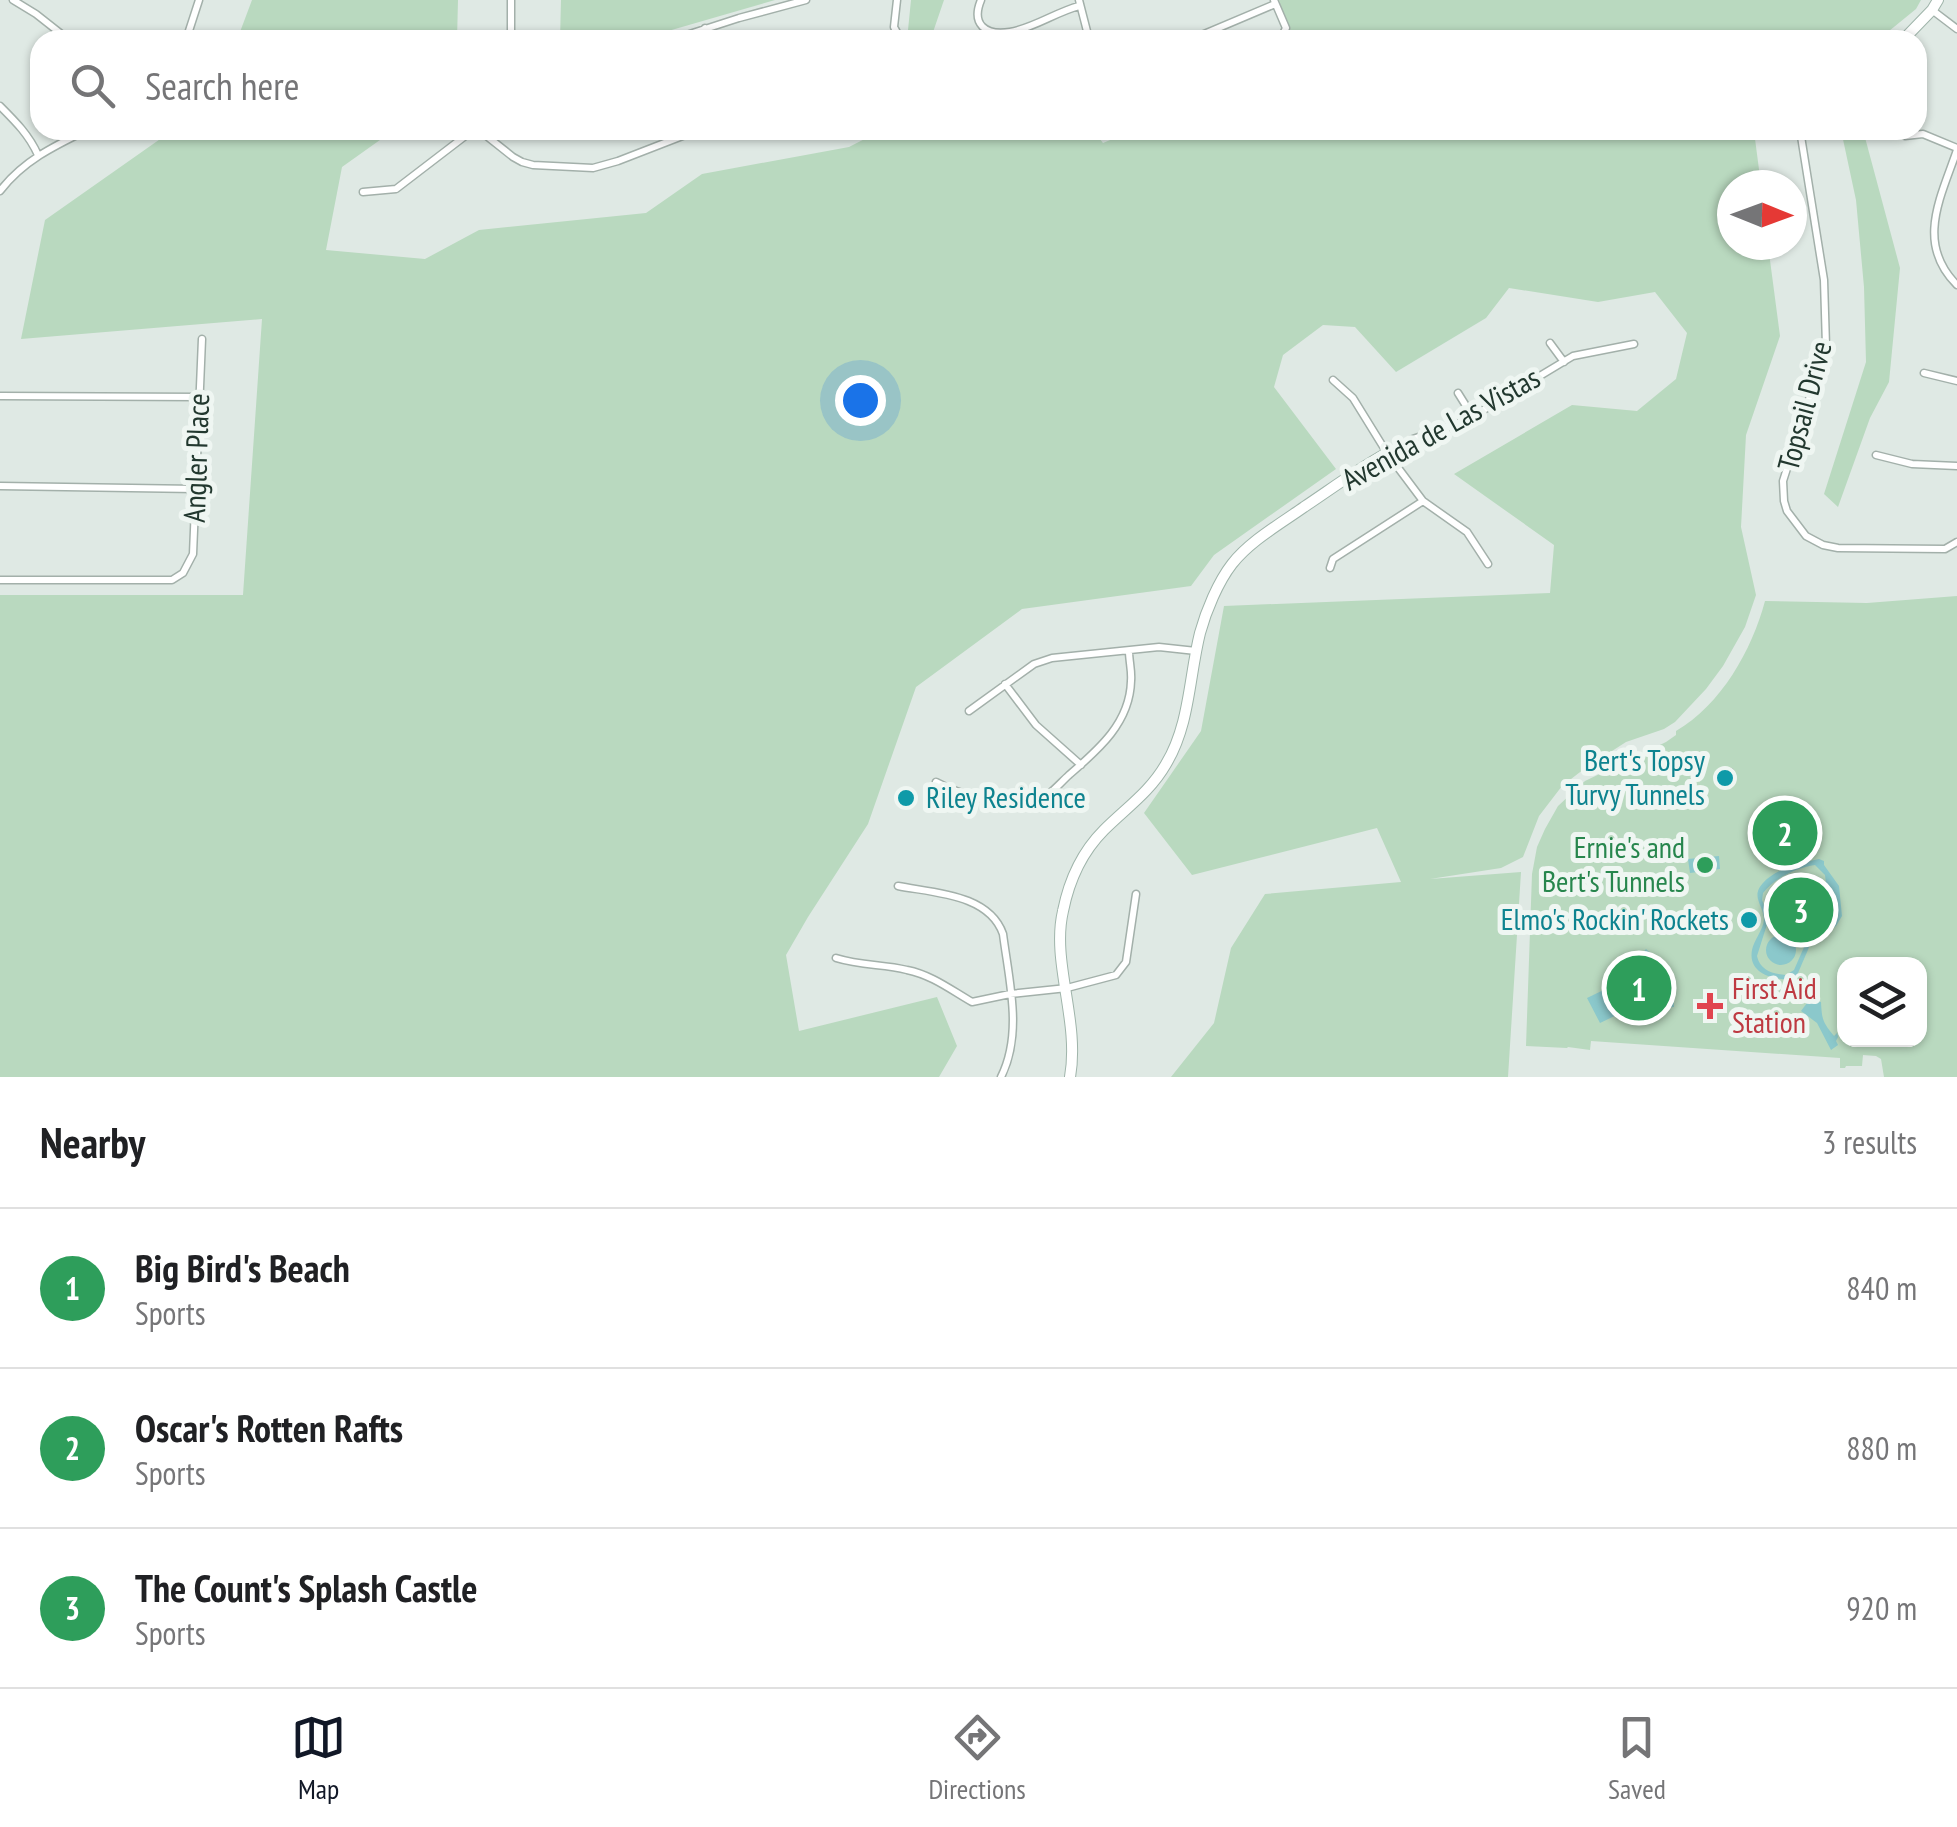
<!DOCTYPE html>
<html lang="en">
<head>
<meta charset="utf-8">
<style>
	body { margin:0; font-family:"PT Sans Narrow",sans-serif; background:#f6f6f6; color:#202124 }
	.controls { position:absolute; right:30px; bottom:30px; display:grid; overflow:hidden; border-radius:20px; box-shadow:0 2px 8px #0004 }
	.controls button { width:90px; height:90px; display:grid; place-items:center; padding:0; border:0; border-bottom:2px solid #e0e0e0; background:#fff; color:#202124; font:50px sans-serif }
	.compass { position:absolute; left:1717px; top:170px; width:90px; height:90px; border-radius:50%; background:#fff; box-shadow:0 2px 8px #0004; rotate:91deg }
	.you { position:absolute; left:860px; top:400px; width:35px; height:35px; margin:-25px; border:8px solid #fff; border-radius:50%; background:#1a73e8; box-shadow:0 0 0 15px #1a73e833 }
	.badge { display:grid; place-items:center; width:65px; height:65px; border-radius:50%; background:#111827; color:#fff; font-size:32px; font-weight:700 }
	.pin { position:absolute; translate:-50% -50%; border:5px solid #fff; box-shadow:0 2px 10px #0006 }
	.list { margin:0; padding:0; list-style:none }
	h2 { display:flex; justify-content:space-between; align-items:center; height:130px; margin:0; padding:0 40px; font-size:42px }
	h2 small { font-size:32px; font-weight:400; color:#757577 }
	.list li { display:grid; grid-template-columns:65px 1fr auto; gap:30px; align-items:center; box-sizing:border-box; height:160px; padding:0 40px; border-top:2px solid #e0e0e0 }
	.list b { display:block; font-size:38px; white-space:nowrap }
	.list p { margin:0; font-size:32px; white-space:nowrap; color:#757577 }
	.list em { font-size:32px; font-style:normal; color:#757577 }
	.icon { flex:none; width:55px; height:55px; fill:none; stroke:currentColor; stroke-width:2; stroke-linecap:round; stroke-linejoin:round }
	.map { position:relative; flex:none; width:1957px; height:1077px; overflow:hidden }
	.search { position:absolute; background:#fff; box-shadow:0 2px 8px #0004; left:30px; right:30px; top:30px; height:110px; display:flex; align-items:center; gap:25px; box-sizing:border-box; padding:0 35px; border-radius:30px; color:#757577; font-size:38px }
	.sheet { height:610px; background:#fff }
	nav { display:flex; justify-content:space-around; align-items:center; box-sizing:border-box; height:140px; border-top:2px solid #e0e0e0; background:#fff; font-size:28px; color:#757577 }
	nav a { display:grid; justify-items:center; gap:5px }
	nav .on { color:#111827 }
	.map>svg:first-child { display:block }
</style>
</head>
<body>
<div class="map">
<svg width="1957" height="1077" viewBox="0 0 1957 1077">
	<rect width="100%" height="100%" fill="#dfe9e4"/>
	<path fill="#b9d9bf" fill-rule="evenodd" d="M252,0H458L457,40H237Z
		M561,0H775L637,40H560Z
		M911,0H944L931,38L908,30Z
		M1279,0H1921L1916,9L1878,40H1290Z
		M173,130H394L342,167L326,250L425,259L479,230L646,213L702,174L849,147L882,130H1093L1103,143L1134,130H1751L1754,131L1761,185H1732V245H1768L1780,336L1746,435L1741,527L1756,595L1745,627L1723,666L1706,689L1675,722L1664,729L1626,742L1584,769L1562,786L1539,816L1523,857L1501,868L1430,879L1521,872L1508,1077H1171L1214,1023L1231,948L1265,894L1401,882L1377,828L1192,875L1144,813L1201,731L1224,606L1550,593L1554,545L1454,474L1572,405L1637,411L1676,379L1687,333L1655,292L1598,302L1509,288L1486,318L1396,372L1355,327L1323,325L1283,355L1274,387L1336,469L1214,555L1191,586L1022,609L916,687L868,824L808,917L786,955L799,1031L937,997L957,1046L939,1077H0V595H243L262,319L21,339L45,220Z
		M1841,130H1863L1900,268L1889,382L1870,418L1838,507L1824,494L1866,362L1864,287L1856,200Z
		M1957,596V1077H1884L1881,1059L1876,1056L1863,1055L1862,1066H1846L1845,1068H1840V1058L1591,1041L1590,1050L1568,1047L1567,1048L1526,1046L1532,874L1537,847L1545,829L1558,806L1585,781L1666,742L1676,735V731C1721,705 1752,650 1765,601L1867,603ZM1844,964H1920V1040H1844Z"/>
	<path fill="#8bc8cb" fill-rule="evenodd" d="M1719,856L1720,869L1690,873L1688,859Z
		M1819,859L1824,861V865L1839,886L1842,916L1836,926L1810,945L1795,980C1781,980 1747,977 1752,950C1754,940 1763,930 1764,920C1764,905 1750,897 1763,883C1776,868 1802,863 1819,859ZM1815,865L1825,875L1827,891L1837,904L1836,916L1808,938L1794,970L1786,975C1772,974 1760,970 1757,956L1769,918L1762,900L1763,893C1774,878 1796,868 1815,865Z
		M1794,889L1814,897L1822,903C1821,916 1816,924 1804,930L1791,929L1782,915L1783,898L1787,891Z
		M1766 950a15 15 0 1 1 30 0a15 15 0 1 1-30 0Z
		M1646,949C1665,965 1673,983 1674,1007L1625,1011L1600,1023L1587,998L1616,984Z
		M1815,1000L1821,1002C1822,1021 1823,1022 1834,1036L1837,1033L1838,1037L1836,1041L1838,1045L1831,1050L1817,1023L1801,1011L1807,1003Z"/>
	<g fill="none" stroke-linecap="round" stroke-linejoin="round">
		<g stroke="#a3b0aa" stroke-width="9">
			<path id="street" d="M13,0L36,14L69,40
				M511,0V40
				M897,0L894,27L901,40
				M981,0C971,24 985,36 1010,32C1034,28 1056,12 1079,6
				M1079,0L1088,35L1086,40
				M1274,0L1286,28L1280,40
				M1932,10L1957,29
				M705,28L709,40
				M186,40L199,0
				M671,40L739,18L806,0
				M1190,40L1275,4
				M0,106C16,122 29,135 38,155
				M479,130L513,157L522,162L533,165L593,168L618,161L698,130
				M1800,130L1824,280L1826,346L1783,481L1784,501L1787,511L1806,536L1823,545L1838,548L1945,549L1957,542
				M1905,136L1923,134L1957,148
				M1957,150C1941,197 1915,243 1957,285
				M0,191C23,161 54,146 87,130
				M363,192L396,189L473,130
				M1550,343L1564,362
				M1924,373L1957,381
				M1333,380L1353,398L1387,453L1423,501L1467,532L1488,564
				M1458,393L1473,417
				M0,396L200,397
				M1388,453L1410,440L1467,420L1573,356L1634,344
				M1876,455L1912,464L1957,466
				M0,486L196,489
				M1330,568L1333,559L1423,501
				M0,580H172L183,573L193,554L202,339
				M1005,684L1036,725L1081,765
				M969,711L1034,664L1052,658L1159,647L1196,651
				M1729,774L1730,772
				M936,782C958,794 1009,809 1033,803C1047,799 1058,785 1069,775C1098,750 1130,723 1131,681C1132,671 1129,661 1129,651
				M898,886C934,893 989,894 1003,934C1009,981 1023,1033 1001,1077
				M836,958C862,966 883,964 907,970C932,975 951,990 972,1002L1010,994L1067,988L1116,975L1126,962L1136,894"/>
		</g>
		<g stroke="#9fb4aa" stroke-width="12">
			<path id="secondary" d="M1903,40L1932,10L1938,0
				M1070,1077C1080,1021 1051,962 1063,911C1069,881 1082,852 1104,830C1126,808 1150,792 1166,764C1190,724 1189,677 1200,633C1206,611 1218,582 1232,564C1250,541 1280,524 1304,507C1331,489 1358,469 1387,453"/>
		</g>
		<use href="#street" stroke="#fff" stroke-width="6"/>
		<use href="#secondary" stroke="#fff" stroke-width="10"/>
	</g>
	<g fill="#0f9aa8" stroke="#eff6f2" stroke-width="4">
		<circle cx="1725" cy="778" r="10"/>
		<circle cx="906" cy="798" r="10"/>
		<circle cx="1749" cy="920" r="10"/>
	</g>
	<circle fill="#2e9e5b" stroke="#eff6f2" stroke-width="4" cx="1705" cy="865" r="10"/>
	<path fill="#e0444e" stroke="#eff6f2" stroke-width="4" d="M1705 991h10v10h10v10h-10v10h-10v-10h-10v-10h10z"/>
	<g text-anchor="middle" stroke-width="10" stroke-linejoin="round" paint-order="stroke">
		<g font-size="30" fill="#22382f" stroke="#eff6f2">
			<text transform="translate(1805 406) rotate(-75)" y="10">Topsail Drive</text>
			<text transform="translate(1441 429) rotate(-29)" y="10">Avenida de Las Vistas</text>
			<text transform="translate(197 458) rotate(-88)" y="10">Angler Place</text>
		</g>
		<g font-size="30" fill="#0d838f" stroke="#eff6f2" text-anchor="end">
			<text x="1705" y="771">Bert's Topsy<tspan x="1705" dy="34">Turvy Tunnels</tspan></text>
			<text x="926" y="808" text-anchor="start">Riley Residence</text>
			<text x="1729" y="930">Elmo's Rockin' Rockets</text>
		</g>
		<g font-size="30" fill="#27864d" stroke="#eff6f2" text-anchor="end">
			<text x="1685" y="858">Ernie's and<tspan x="1685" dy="34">Bert's Tunnels</tspan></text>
		</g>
		<g font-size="30" fill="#be3a42" stroke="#eff6f2" text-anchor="start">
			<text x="1732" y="999">First Aid<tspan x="1732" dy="34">Station</tspan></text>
		</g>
	</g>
</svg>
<div class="controls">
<button><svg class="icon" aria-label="layers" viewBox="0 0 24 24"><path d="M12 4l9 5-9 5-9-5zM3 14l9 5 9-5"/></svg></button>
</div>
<svg class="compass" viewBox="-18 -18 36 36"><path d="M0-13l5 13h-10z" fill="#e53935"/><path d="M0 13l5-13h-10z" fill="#757577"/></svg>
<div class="you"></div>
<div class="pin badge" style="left:1639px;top:988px;background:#2e9e5b">1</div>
<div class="pin badge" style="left:1785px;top:833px;background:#2e9e5b">2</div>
<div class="pin badge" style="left:1801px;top:910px;background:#2e9e5b">3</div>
<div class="search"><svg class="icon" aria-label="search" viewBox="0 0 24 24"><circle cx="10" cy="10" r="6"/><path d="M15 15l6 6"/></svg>Search here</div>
</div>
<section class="sheet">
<h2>Nearby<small>3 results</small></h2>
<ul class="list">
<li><span class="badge" style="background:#2e9e5b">1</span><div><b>Big Bird's Beach</b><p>Sports</p></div><em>840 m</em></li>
<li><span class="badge" style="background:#2e9e5b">2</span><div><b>Oscar's Rotten Rafts</b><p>Sports</p></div><em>880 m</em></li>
<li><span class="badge" style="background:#2e9e5b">3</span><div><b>The Count's Splash Castle</b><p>Sports</p></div><em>920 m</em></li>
</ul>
</section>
<nav>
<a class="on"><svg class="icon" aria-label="map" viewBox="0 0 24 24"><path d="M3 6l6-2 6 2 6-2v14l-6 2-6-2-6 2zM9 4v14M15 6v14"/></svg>Map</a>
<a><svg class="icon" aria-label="directions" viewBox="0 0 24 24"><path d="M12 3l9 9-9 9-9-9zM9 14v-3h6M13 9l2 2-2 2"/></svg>Directions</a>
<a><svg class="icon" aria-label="saved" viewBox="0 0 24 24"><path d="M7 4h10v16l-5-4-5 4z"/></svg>Saved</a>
</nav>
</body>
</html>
